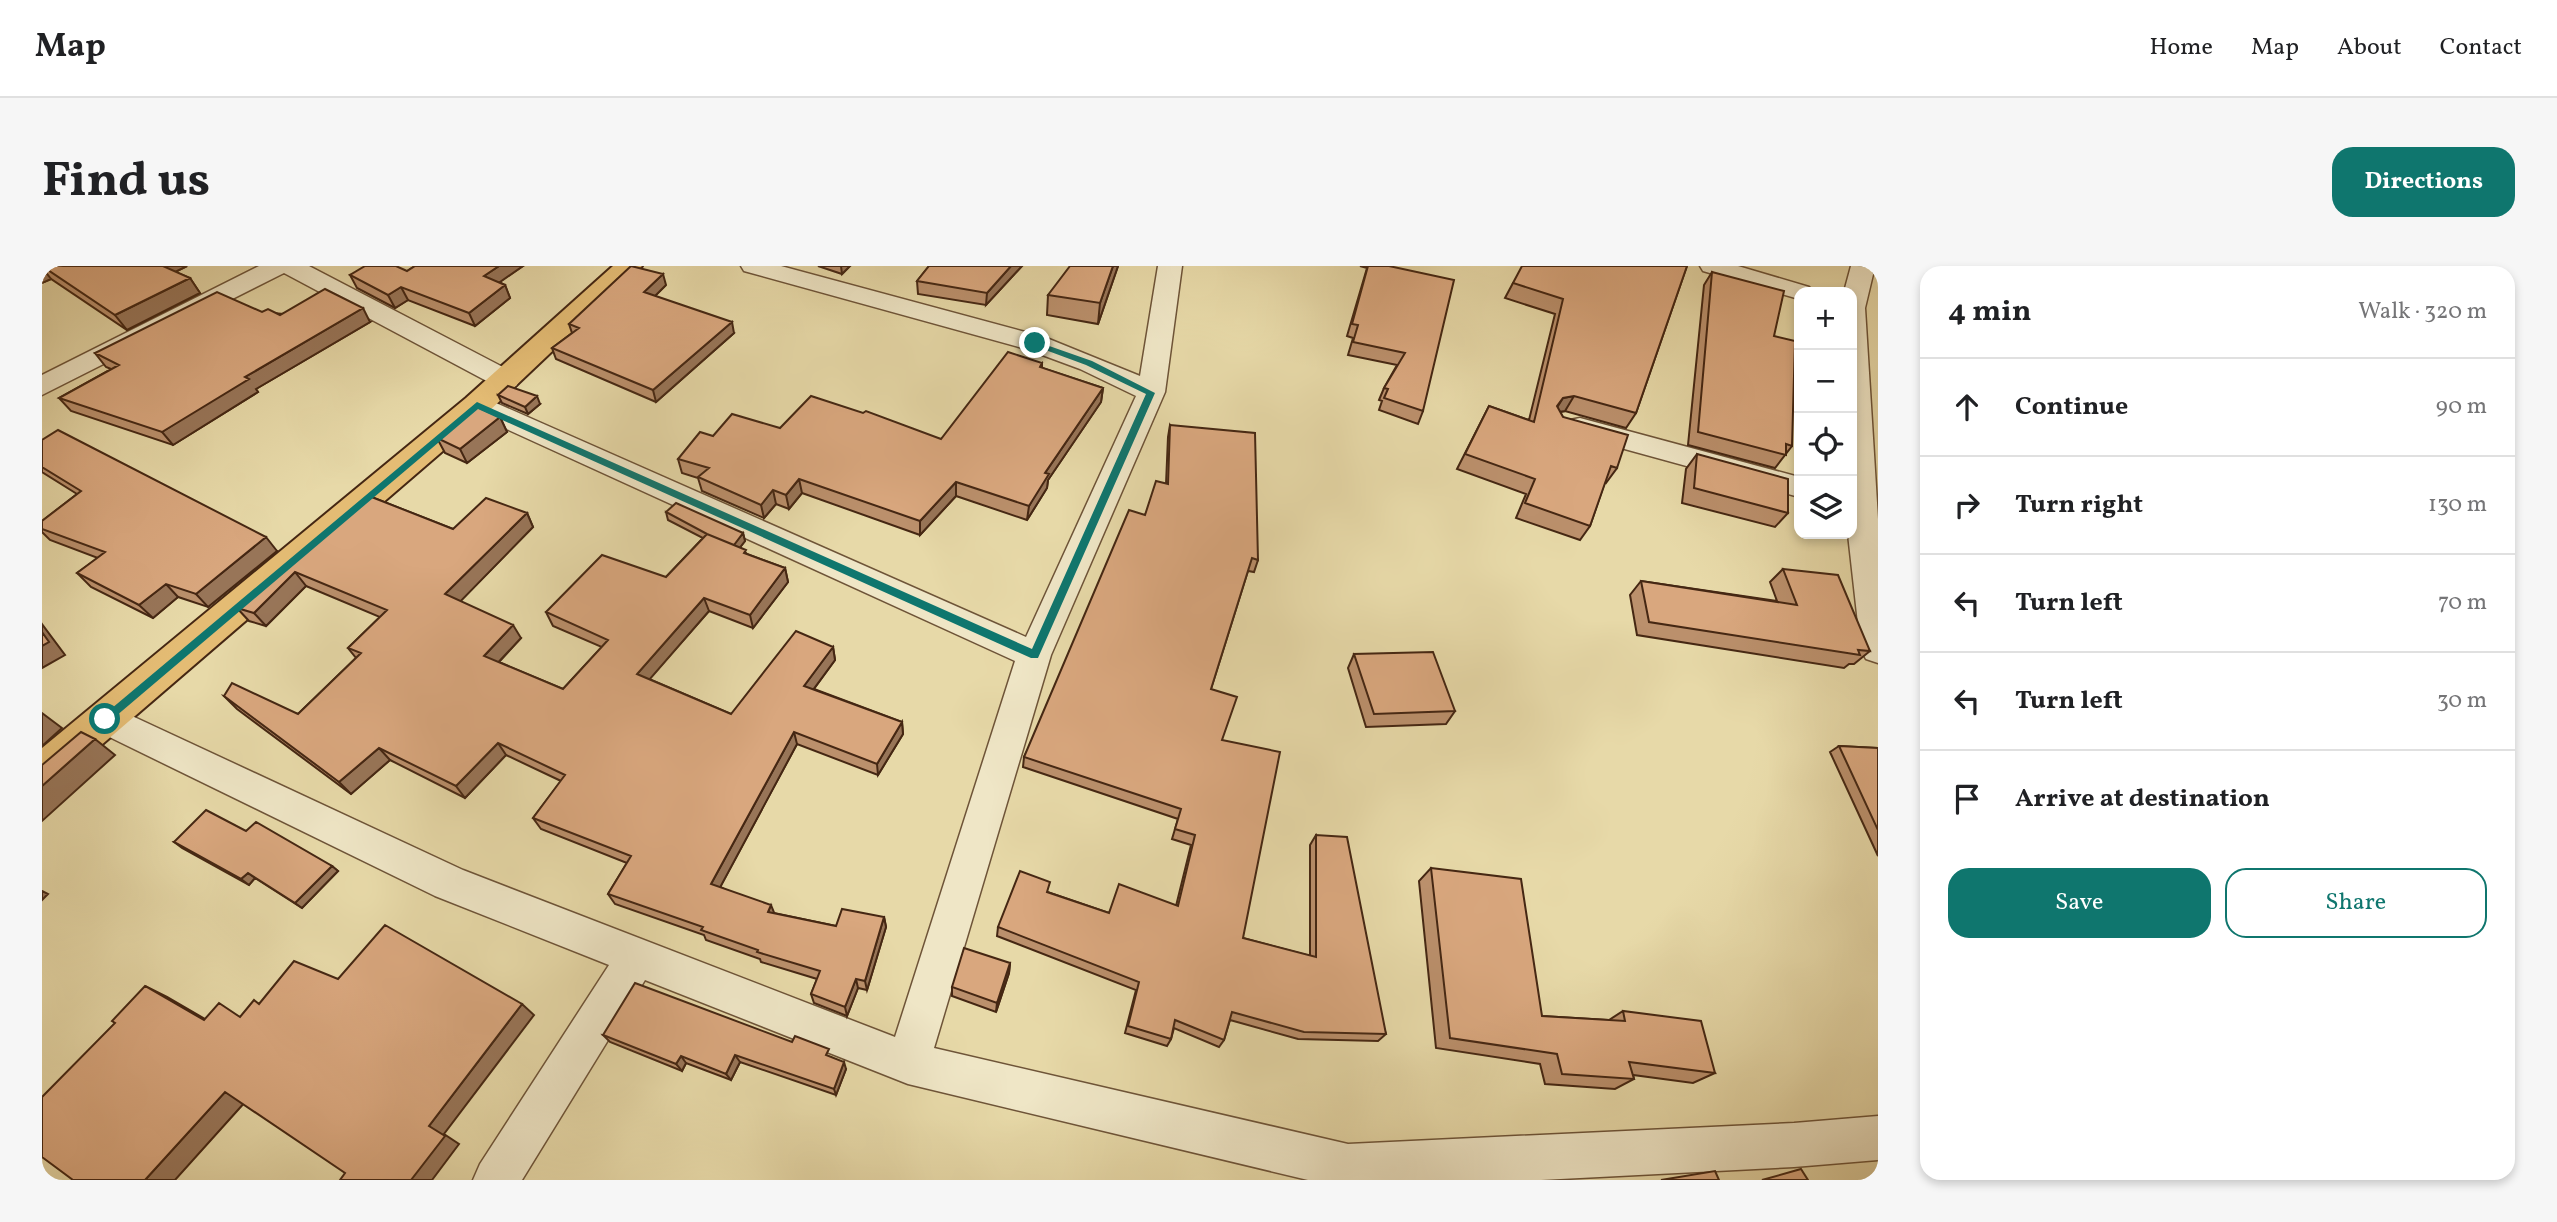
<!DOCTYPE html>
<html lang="en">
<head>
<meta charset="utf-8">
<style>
	body { margin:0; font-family:Vollkorn,serif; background:#f6f6f6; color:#202124 }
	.controls { position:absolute; right:21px; top:21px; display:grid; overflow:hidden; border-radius:14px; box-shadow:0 4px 10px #0003 }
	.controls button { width:63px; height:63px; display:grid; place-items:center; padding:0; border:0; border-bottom:2px solid #e0e0e0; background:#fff; color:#202124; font:35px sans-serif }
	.stop { position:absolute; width:21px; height:21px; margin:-16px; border:5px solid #0f766e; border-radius:50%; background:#fff }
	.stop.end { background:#0f766e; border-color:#fff; box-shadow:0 2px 7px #0008 }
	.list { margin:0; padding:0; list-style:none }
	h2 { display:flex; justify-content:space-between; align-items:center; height:91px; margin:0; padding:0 28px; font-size:30px }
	h2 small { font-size:23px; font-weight:400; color:#757577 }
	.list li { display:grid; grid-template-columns:46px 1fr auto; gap:21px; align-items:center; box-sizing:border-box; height:98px; padding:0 28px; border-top:2px solid #e0e0e0 }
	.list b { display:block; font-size:26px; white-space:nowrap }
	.list em { font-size:23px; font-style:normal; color:#757577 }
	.actions { display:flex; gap:14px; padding:21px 28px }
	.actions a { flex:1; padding:16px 0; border:2px solid #0f766e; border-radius:21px; text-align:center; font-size:24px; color:#0f766e }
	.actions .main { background:#0f766e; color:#fff }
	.icon { flex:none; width:38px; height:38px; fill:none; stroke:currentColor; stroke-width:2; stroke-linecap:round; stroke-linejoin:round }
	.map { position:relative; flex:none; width:1836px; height:914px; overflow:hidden; border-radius:21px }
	header { display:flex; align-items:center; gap:42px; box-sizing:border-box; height:98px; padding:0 35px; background:#fff; border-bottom:2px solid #e0e0e0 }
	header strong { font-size:33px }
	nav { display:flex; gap:38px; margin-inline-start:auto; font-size:24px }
	.intro { display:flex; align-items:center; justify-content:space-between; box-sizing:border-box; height:168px; padding:0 42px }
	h1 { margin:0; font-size:49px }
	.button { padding:18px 32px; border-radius:21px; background:#0f766e; color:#fff; font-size:24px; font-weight:700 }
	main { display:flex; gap:42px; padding:0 42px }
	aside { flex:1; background:#fff; border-radius:21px; box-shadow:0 4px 10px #0003 }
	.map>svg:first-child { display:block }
</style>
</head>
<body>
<header>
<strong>Map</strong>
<nav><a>Home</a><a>Map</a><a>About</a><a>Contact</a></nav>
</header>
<div class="intro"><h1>Find us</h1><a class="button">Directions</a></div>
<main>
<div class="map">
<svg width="1836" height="914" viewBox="0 0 1836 914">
	<rect width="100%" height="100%" fill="#e7d9a8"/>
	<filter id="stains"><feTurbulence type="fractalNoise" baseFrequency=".00286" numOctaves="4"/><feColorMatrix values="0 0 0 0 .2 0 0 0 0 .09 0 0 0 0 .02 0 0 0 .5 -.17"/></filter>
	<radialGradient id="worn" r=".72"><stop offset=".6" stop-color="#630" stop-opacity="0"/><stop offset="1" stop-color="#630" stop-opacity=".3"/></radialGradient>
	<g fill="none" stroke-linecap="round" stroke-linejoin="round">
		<g stroke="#6e5438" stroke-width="3">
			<path id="minor" d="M217,0H267L474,108L478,114L474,120L464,123L454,120L242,7L0,129V109Z
				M699,0H739L1002,71L1098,110L1116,0H1140L1123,126L1009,389L892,782L1306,878L1752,857L1836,850V894L1752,901L1499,914H1266L866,818L603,714L480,914H431L438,898L567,699L393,630L51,463L46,453L51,443L63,439L75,443L421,604L853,771L973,395L425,145L421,139L425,133L435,130L445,133L984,371L1094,130L1038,103L984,83L702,5Z
				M1658,0H1696L1767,21L1771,26H1757V33L1661,5Z
				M1809,0H1833L1823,42L1836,253V397L1824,393L1819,384L1806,268H1810V26H1802Z
				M1538,152L1757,211V231L1528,168L1524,161L1528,154Z"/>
		</g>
		<g stroke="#452713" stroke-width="4">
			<path id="primary" d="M571,0H600L446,146L14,518L0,523V482L424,132Z"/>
		</g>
		<use href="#minor" fill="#efe6c6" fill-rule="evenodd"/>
		<use href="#primary" fill="#e4bc74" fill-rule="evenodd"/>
	</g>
	<path fill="#bb906c" stroke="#452713" stroke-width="2" d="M0,0H145L133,6L148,12L158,27L85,64L9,13L0,17Z
		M373,0H481L457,16L463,19L468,32L433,60L366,34L353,42L315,22L308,9L365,5Z
		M776,0H808L800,8Z
		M887,0H980L944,39L876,28L875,15Z
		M1076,0L1056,58L1005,49L1006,29Z
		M1318,0H1350L1381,145L1376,158L1337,144L1340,135L1337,134L1342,122L1355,99L1306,89L1311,72L1305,70L1325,2Z
		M1645,0L1594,147L1584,162L1523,145L1518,146L1521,151L1575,202L1564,217L1563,216L1548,260L1538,274L1474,252L1484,228L1415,203L1447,140L1487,154L1513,48L1463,32L1471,17Z
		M1670,6L1732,70L1750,180L1733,202L1646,179L1662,19Z
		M624,19L613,30L692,67L614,136L514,93L510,82L530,67L527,58Z
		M220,46L328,56L214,123L216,126L131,179L29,145L17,132L69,103L64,101L53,87Z
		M1000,97V102L1061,122L1059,136L1006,214L1005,222L985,254L914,230L878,269L760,227L747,243L734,238L722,252L660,225L656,212L640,207L636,193L671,170L738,162L899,173Z
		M456,129L498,138L486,148L460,137Z
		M458,151L465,166L425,197L403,187L395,172Z
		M1128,159L1216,294L1212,306L1206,305L1169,423L1180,474L1201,672L1268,690V579L1274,569L1344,768L1336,775L1256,773L1188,754L1182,774L1177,781L1132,762L1129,773L1125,780L1083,767L1094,724L955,670L956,661L1006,626L1067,647L1134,640L1149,579L1130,573L1136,553L981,501L982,491L1103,249L1124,218L1126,171Z
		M0,174L235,285L166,341L136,331L111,352L49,321L35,307L56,292L8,274L0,266V255L35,228L0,206Z
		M1655,188L1746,247L1733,261L1640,237L1644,203Z
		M327,230L411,263L485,247L491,261L418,335L479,372L457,396L521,423L560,381L511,360L504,346L624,311L661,272L626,254L624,246L701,267L703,275L698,281L705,288L743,302L746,316L711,362L667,345L607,413L689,448L791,381L793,394L772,423L860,456L861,468L836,509L755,478L678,621L732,647L794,660L842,651L844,661L825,724L816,722L805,750L772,737L769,728L775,713L719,696L718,693L664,674L662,669L573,638L566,628L585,597L499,563L491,552L519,515L464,489L423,532L348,494L309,528L195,443L182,430L256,448L314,392L306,382L338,351L264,320L224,360L207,355L195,342Z
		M1741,303L1828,385L1812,398H1807L1802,402L1595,369L1588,329L1599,315L1735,335L1728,316Z
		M1312,388L1413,445L1404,458L1324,461L1306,402Z
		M1797,480L1836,482V590L1788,486Z
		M204,565L290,600L296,605L260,642L213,612L207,619L140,582L132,576Z
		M1389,602L1500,750L1567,754L1581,745L1673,807L1651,817L1591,809L1592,813L1573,823L1503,818L1498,798L1394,782L1377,615Z
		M968,697L967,707L954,746L910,730V721Z
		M561,769L789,791L804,803L794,829L698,796L689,814L644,797L640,805L568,776Z"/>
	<path fill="#987558" stroke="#452713" stroke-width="2" d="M115,0H145L123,11Z
		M457,0H481L448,23L442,10Z
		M799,0H808L800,8Z
		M969,0H980L944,39L945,27Z
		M1071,0H1076L1056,58L1058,37Z
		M0,1L9,13L0,17Z
		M621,8L624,19L606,37L602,26Z
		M148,12L158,27L85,64L73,49Z
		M463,19L468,32L433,60L427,47Z
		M359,21L366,34L353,42L346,29Z
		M321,42L328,56L214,123L216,126L131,179L120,166L203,111Z
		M690,56L692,67L614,136L611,124Z
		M1061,122L1059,136L1006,214L1005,222L985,254L987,240L1003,207Z
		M495,130L498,138L486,148L483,141Z
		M1532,130L1523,145L1511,147L1506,156L1521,132Z
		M458,151L465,166L425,197L418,183Z
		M757,213L760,227L747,243L744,229Z
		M914,216V230L878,269V255Z
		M731,224L734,238L722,252L719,239Z
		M485,247L491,261L412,342L403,328Z
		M701,267L703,275L692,289L690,281Z
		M224,271L235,285L166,341L154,328Z
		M743,302L746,316L711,362L708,349Z
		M253,306L264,320L224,360L212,347Z
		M124,318L136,331L111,352L97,339Z
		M662,332L667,345L601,421L595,408Z
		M0,358L23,389L0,402Z
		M471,359L479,372L450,403L442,390Z
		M791,381L793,394L765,432L762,420Z
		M0,447L20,462L0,480Z
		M860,456L861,468L836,509L835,498Z
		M752,466L755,478L674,629L669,618Z
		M53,473L73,489L0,555V520Z
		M456,477L464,489L423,532L414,520Z
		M337,482L348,494L309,528L297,516Z
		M290,600L296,605L260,642L253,637Z
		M206,607L213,612L207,619L199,613Z
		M0,625L6,628L0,634Z
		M729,639L733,649L726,646Z
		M842,651L844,661L825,724L823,715Z
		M968,697L967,707L954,746L955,737Z
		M814,713L816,722L805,750L803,741Z
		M103,720L125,731L182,764L162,754Z
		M480,738L492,749L402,868L417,878L390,914H369L387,860Z
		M693,789L698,796L689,814L684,808Z
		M639,790L644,797L640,805L634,798Z
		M802,796L804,803L794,829L792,823Z
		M183,826L204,835L133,914H103Z"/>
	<path fill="#d9a77e" stroke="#452713" stroke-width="2" d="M0,0H121L148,12L73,49Z
		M323,0H354L365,5L373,0H457L442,10L463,19L427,47L359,21L346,29L308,9Z
		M589,0L621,8L602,26L690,56L611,124L510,82L537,62L527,58Z
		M887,0H969L945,27L875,15Z
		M1028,0H1071L1058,37L1006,29Z
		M1326,0H1347L1412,14L1381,145L1342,132L1346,123L1342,122L1363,87L1311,76L1316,59L1310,58Z
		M1480,0H1645L1594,147L1532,130L1521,132L1515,140L1521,151L1586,169L1575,202L1569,200L1548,260L1483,237L1493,213L1423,188L1447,140L1492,156L1521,33L1471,17Z
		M1670,6L1742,25L1732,70L1753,75L1750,180L1744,178V189L1656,166Z
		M283,23L321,42L203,111L207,113L120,166L17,132L77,99L53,87L175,26L220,46L226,43L238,49Z
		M966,86L1000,97L998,101L1061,122L1003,207L1007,208L987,240L914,216L878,255L757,213L744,229L731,224L719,239L656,211L667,202L636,193L658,166L671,170L690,148L738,162L769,130L821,147L824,145L899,173Z
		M466,120L495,130L483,141L456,129Z
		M433,140L458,151L418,183L395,172Z
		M1128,159L1213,167L1216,294L1210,292L1169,423L1195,431L1180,474L1238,486L1201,672L1274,691V569L1305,571L1344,768L1262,766L1190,746L1182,774L1133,754L1129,773L1086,760L1097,716L956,661L978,605L1008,616L1005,626L1067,647L1077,618L1136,640L1153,569L1133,563L1139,543L982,491L1087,244L1103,249L1114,215L1126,218Z
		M16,164L224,271L154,328L124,318L97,339L35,307L63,286L0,263V255L39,225L0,201V174Z
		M1655,188L1746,213V247L1652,222Z
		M327,230L411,263L444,232L485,247L403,328L471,359L442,390L521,423L566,374L504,346L560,289L624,311L665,268L704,284L702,287L743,302L708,349L662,332L595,408L689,448L754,365L791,381L762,420L860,456L835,498L752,466L669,618L729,639L726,646L794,660L800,643L842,651L823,715L814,713L803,741L769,728L778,705L715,686L716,684L659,664L661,661L566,628L589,590L491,552L523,509L456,477L414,520L337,482L297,516L182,430L190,417L256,448L319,387L306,382L345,344L253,306L212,347L195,342Z
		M634,237L701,267L692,279L665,268L624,246Z
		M1741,303L1796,309L1828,385L1816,384L1818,389L1607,356L1599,315L1755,339Z
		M0,366L7,376L0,380Z
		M1391,386L1413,445L1332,448L1312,388Z
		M39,466L53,473L0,520V499Z
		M1797,480L1836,482V564Z
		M164,544L204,565L214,556L290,600L253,637L206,607L199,613L132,576Z
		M1389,602L1479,613L1500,750L1583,755L1581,745L1659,755L1673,807L1587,796L1592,813L1520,808L1515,788L1408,772Z
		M343,659L480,738L387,860L403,870L369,914H298L303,907L183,826L103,914H31L0,891V831L73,757L70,755L103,720L162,754L177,737L198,751L212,734L217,738L252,695L296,713Z
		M922,682L968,697L955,737L910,721Z
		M593,717L750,776L753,770L787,783L784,789L802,796L792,823L693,789L684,808L639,790L634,798L561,769Z
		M1759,903L1766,914H1720Z
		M1673,905L1677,914H1619Z"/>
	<path fill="#0f766e" d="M993,75L1050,95L1113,127L996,392H989L436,143L67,456L63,457L57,453L435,136L990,383L1104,128L1044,99L990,79Z"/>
	<rect width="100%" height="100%" filter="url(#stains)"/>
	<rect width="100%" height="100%" fill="url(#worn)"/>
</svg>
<div class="controls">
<button>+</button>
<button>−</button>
<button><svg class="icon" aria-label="locate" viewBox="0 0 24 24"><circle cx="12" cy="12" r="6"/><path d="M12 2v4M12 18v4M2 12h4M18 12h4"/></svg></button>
<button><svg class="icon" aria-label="layers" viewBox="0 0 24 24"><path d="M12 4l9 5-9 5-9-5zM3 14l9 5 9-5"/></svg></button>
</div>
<div class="stop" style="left:63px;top:453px"></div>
<div class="stop end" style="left:993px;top:77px"></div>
</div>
<aside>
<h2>4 min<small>Walk · 320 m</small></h2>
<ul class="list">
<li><svg class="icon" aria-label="ahead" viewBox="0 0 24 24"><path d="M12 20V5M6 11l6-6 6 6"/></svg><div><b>Continue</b></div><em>90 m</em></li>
<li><svg class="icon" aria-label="right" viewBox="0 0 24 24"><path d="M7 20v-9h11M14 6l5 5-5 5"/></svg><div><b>Turn right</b></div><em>130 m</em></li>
<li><svg class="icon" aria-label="left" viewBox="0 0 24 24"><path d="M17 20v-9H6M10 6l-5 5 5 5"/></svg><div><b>Turn left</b></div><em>70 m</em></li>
<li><svg class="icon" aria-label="left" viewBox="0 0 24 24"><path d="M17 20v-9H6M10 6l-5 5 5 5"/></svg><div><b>Turn left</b></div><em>30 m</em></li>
<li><svg class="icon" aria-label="arrive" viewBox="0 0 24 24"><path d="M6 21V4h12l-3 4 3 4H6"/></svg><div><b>Arrive at destination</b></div></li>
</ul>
<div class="actions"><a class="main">Save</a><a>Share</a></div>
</aside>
</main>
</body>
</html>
